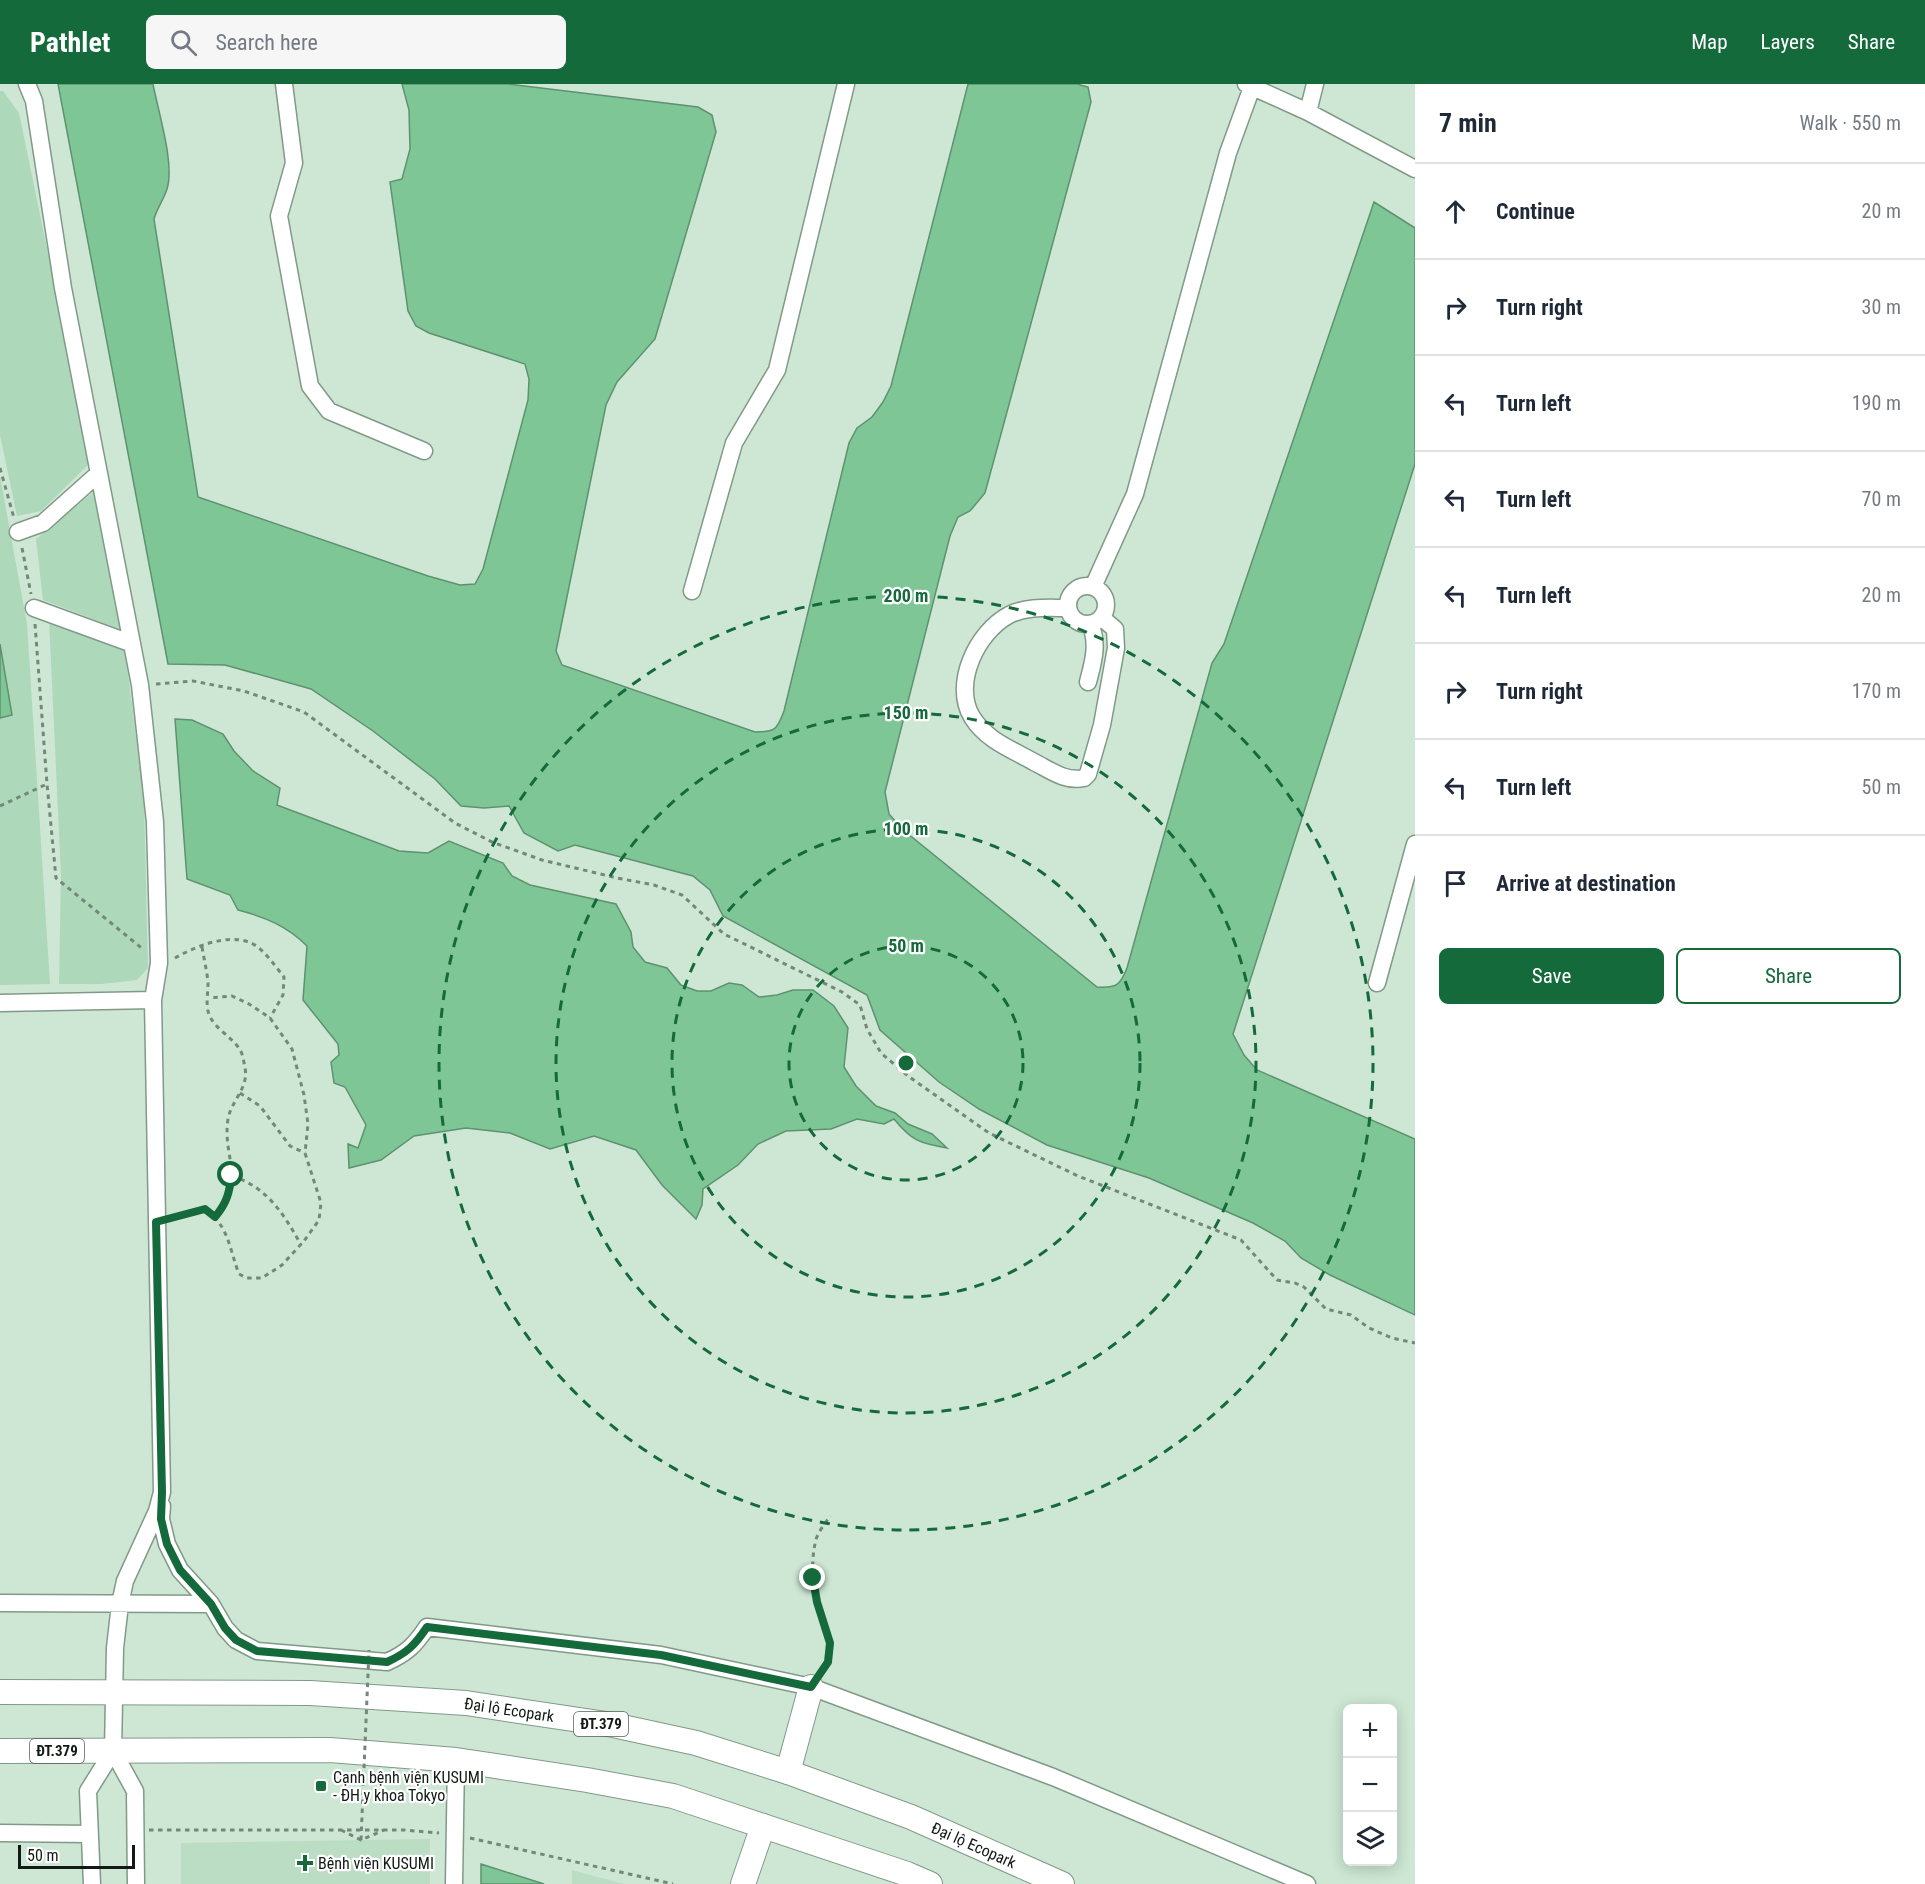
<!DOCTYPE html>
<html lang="en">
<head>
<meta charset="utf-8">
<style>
	body { margin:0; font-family:"Roboto Condensed",sans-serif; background:#f6f6f7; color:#1f2937 }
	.controls { position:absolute; right:18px; bottom:18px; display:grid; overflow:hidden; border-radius:9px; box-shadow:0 3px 15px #0003 }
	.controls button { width:54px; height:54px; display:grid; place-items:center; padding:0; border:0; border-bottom:2px solid #e0e1e3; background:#fff; color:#1f2937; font:30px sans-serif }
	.scale { position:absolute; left:18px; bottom:15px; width:117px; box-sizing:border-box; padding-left:6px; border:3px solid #111a14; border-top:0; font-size:16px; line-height:21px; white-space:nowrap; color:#111a14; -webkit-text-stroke:4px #fff; paint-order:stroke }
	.stop { position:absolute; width:18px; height:18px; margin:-14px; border:4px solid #156a3b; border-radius:50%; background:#fff }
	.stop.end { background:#156a3b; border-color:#fff; box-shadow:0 2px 6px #0008 }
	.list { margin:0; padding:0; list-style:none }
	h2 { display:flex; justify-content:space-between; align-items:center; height:78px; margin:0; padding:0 24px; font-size:26px }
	h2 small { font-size:20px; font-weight:400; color:#747a83 }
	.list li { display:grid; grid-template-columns:39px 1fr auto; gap:18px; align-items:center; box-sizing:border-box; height:96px; padding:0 24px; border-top:2px solid #e0e1e3 }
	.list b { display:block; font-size:22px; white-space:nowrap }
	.list em { font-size:20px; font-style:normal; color:#747a83 }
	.actions { display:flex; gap:12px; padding:18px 24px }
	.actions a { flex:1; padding:14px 0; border:2px solid #156a3b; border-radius:9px; text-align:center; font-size:21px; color:#156a3b }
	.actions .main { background:#156a3b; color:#fff }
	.icon { flex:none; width:33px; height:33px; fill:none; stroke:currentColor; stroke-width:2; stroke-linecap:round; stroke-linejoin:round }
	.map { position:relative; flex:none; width:1415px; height:1800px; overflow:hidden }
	header { display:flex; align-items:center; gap:36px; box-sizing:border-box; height:84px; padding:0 30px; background:#156a3b; color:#fff }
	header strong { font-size:28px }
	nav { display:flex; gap:33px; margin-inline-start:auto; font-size:21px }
	.search { width:420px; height:54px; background:#f6f6f7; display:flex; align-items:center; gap:15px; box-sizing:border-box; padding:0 21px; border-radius:9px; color:#747a83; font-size:22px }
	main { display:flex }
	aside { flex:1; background:#fff }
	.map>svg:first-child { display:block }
</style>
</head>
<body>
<header>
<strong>Pathlet</strong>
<div class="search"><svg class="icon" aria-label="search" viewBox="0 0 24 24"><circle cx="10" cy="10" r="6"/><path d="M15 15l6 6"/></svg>Search here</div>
<nav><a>Map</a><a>Layers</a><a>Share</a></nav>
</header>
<main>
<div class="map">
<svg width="1415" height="1800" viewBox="0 0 1415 1800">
	<rect width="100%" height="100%" fill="#cde7d4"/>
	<path fill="#bbddc4" d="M430,1755V1800H181V1759Z
		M572,1786L624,1800H572Z"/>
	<path fill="#add8b9" d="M0,7H3L19,29L91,378L41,427L17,432L0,351Z
		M0,392L27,540L50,900L0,901Z
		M95,407L120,545L43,516L36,455Z
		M49,535L125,566L144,716L148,884L137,896L101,900H59L61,791Z"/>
	<path fill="#7fc696" stroke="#5e926f" stroke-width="1.5" d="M58,0H153C158,27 175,80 167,105C164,115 157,124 154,135L198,413L428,492L460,501L475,500L483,485L528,316L529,295L525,280L429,249L416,242L408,227L390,98L402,95L410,65L409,26L402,0H508L698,23L712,31L716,48L655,255L617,298L606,321L556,567L562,581L755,648C775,648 777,646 784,627L849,359L857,344L872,333L883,318L891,302L968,0H1077L1088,3L1091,18L985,409L970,427L958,433L950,452L885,708L889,730L902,745L1097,903C1116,904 1120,902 1127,884L1212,579L1224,560L1374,118L1415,144V380L1233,950L1244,971L1257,986L1415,1055V1231L1330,1191L1301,1174L1285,1157L1253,1139L1149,1094L1047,1061L979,1025L939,998L880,946L867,911L723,832L710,806L693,792L575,761L558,767L524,749L509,722L484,724L461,722L435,695L373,647L311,605L225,581L168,580Z
		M0,560L12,631L0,634Z
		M175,635L192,636L223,650L234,667L253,687L280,704L277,721L399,767L428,769L449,757L503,779L512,792L530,801L616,820L631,848L633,863L645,878L667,884L681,901L697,907H711L729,899L742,901L759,913L777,911L793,906H813L834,922L848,944L844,983L856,1002L876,1022L895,1029L908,1040L932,1050L947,1064C919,1059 912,1057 894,1035L884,1040L857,1035L831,1045L786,1047L758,1060L738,1081L703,1105L702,1121L696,1135L662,1101L636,1066L594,1052L550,1065L510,1049L466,1044L414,1052L381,1076L349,1084L348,1060L358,1064L366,1041L345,1003L334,999L331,978L339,971L338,960L303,916L307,862C287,842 265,833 238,826L230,811L187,795Z
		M481,1780L544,1800H481Z"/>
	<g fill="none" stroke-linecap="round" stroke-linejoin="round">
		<g stroke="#819a88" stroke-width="19">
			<path id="minor" d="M27,0L34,17L63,204L140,601L155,738L159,879L153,916L162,1408L157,1427L125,1497L120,1520L115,1564L113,1667L135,1707L136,1800
				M284,0L294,79L279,132L310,302L329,327L424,367
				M1246,0L1308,28L1415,85
				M1308,28L1315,0
				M18,448L43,439L99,389
				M1068 521a19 19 0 1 1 38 0a19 19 0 1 1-38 0Z
				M1093,503L1135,410L1228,69L1252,3
				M692,507L734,359L777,286L846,0
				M34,524L130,559
				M1067,524C1048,524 1027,522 1009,531C977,548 952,600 972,633C986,656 1011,665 1034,678C1050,686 1065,698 1084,694L1088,690L1102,641L1116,564L1115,545L1102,534
				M1088,598C1093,579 1099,559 1090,540
				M1377,899L1415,760
				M0,919L153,916
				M162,1422L161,1435L167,1460L180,1486L211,1520L225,1544L236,1556L257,1567L387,1578C407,1569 415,1561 427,1543L661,1571L811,1603L1053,1693L1307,1800
				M0,1519L211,1520
				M0,1749L90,1750
				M92,1800L88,1707L113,1667
				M454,1800L456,1676"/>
		</g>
		<g stroke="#819a88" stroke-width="26">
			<g id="highway">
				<path id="s1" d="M0,1608L310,1609L466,1619L613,1641L696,1659L788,1688L911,1733L1062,1800"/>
				<path d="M0,1667L330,1666L456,1676L587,1696L673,1712L907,1790L930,1800"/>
				<path d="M788,1688L811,1603"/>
				<path d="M743,1800L763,1742"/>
			</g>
		</g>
		<path stroke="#75877a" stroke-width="3" stroke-dasharray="4.5 4.5" stroke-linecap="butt" d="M0,384L14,434
			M22,464L31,510
			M35,540L47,700L56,794L144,866
			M156,600L193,597L244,607L304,628L455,739L492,758L542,776L617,794L654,801L682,811L724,850L842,908L860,921L867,945L881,969L908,992L989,1049L1078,1092L1241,1156L1277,1196L1295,1199L1304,1203L1326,1225L1351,1231L1369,1244L1392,1254L1415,1259
			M0,722L47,700
			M202,863C204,875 207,887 208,899C208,908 206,919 208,927C212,944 232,952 240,966C243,970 244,979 245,984C249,1004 231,1017 228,1035C222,1073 247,1095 215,1133
			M175,874C196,862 228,849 251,859C264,865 275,882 284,893L283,911L270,934
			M240,1009L260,1022L290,1062L305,1069
			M232,1092C267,1103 284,1130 301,1161
			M173,1133L205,1125C229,1142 229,1164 239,1190L247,1194H262L282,1181L304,1157L319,1136L321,1119L305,1069L308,1040L304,1011L292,965L270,934L249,920L232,912L209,914
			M822,1587C837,1563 821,1540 816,1516C813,1498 811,1478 815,1460C816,1450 825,1440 830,1432
			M334,1694L364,1700
			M149,1746H404L439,1749
			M341,1746L361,1756L384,1746
			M470,1754L673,1800"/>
		<use href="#minor" stroke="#fff" stroke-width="16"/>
		<use href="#highway" stroke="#fff" stroke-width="24"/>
		<path stroke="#75877a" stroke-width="3" stroke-dasharray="4.5 4.5" stroke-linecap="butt" d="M361,1756L369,1566"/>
	</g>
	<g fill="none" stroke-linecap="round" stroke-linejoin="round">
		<path stroke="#156a3b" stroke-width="8" d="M231,1091C230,1109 226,1120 215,1133L205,1125L156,1138L162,1408L161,1435L167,1460L180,1486L211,1520L225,1544L236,1556L257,1567L387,1578C407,1569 415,1561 427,1543L661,1571L811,1603L828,1578L830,1559L817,1518L813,1494"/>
	</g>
	<g fill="none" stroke="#156a3b" stroke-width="3" stroke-dasharray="10 8">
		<circle cx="906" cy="979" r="117"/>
		<circle cx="906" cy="979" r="234"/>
		<circle cx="906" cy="979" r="350"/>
		<circle cx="906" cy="979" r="467"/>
	</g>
	<g fill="#156a3b" stroke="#fff" stroke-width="2">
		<rect x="315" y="1696" width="12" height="12" rx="3"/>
		<path d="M302 1770h6v6h6v6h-6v6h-6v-6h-6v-6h6z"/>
	</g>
	<g text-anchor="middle" stroke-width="4.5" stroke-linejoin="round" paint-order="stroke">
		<g fill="#fff" stroke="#585f5a" stroke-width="1.5">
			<rect x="574" y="1628" width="54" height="24" rx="4.5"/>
			<rect x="30" y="1655" width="54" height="24" rx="4.5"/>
		</g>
		<g font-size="15" font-weight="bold" fill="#111a14">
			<text x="601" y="1645">ĐT.379</text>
			<text x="57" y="1672">ĐT.379</text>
		</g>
		<g font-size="16" fill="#111a14" stroke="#fff">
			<text dy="6" stroke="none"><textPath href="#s1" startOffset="510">Đại lộ Ecopark</textPath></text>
			<text dy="6" stroke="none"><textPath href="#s1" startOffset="996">Đại lộ Ecopark</textPath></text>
		</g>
		<g font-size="16" fill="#111a14" stroke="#fff" text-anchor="start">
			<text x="333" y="1699">Cạnh bệnh viện KUSUMI<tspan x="333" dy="18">- ĐH y khoa Tokyo</tspan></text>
			<text x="318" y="1785">Bệnh viện KUSUMI</text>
		</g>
	</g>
	<circle cx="906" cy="979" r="9" fill="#156a3b" stroke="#fff" stroke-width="3"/>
	<g font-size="18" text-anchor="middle" font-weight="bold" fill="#156a3b" stroke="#fff" stroke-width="4.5" stroke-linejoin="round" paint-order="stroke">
		<text x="906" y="518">200 m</text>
		<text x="906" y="635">150 m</text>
		<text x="906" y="751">100 m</text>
		<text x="906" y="868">50 m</text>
	</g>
</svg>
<div class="controls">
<button>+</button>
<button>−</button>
<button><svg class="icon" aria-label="layers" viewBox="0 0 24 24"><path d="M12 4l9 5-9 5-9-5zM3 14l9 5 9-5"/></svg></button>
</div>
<div class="scale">50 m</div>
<div class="stop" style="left:231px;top:1091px"></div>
<div class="stop end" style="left:813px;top:1494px"></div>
</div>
<aside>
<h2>7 min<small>Walk · 550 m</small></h2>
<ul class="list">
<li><svg class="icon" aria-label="ahead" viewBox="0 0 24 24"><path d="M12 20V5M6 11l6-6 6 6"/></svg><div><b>Continue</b></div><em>20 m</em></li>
<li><svg class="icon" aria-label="right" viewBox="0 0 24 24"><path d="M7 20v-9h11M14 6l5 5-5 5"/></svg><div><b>Turn right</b></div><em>30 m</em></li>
<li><svg class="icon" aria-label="left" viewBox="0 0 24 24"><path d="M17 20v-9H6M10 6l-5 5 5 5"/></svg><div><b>Turn left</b></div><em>190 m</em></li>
<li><svg class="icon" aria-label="left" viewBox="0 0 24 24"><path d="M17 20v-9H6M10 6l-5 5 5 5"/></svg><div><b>Turn left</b></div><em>70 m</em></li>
<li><svg class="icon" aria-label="left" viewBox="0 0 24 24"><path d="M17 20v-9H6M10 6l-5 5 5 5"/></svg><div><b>Turn left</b></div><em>20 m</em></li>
<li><svg class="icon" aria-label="right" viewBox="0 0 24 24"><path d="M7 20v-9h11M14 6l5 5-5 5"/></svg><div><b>Turn right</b></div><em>170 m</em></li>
<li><svg class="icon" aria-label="left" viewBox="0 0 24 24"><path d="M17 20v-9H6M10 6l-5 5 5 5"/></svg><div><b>Turn left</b></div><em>50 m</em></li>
<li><svg class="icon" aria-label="arrive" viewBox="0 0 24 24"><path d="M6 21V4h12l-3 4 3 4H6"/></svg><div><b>Arrive at destination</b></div></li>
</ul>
<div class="actions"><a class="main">Save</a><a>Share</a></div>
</aside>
</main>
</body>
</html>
